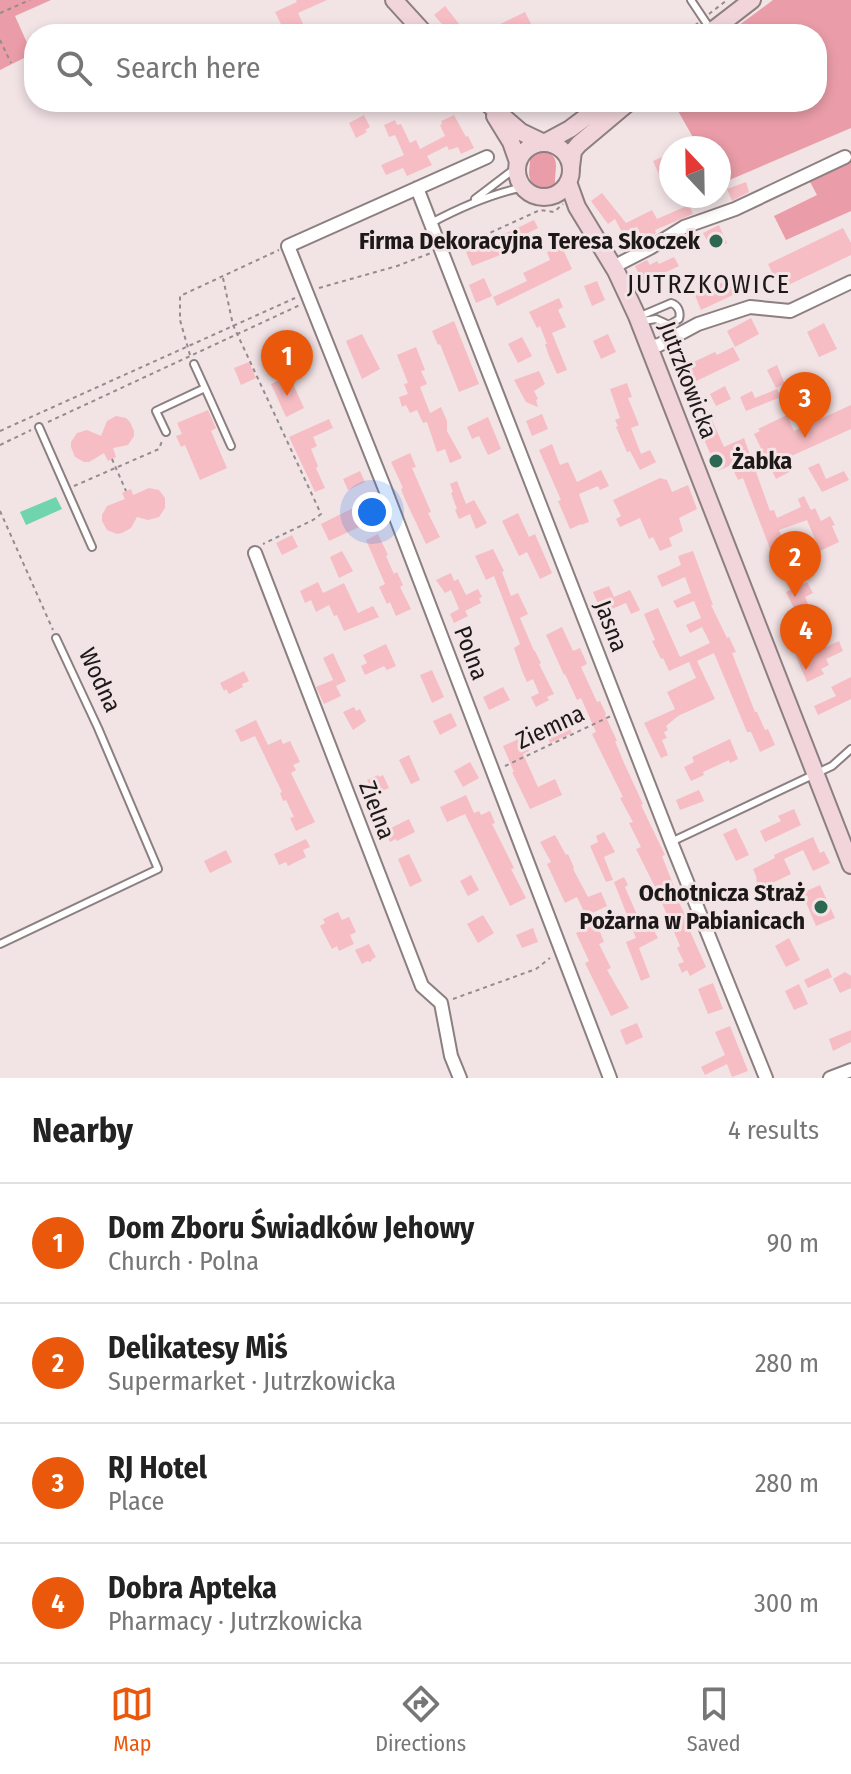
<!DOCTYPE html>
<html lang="en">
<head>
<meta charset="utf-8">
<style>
	body { margin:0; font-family:"Fira Sans Condensed",sans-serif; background:#f2f2f2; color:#222 }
	.compass { position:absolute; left:659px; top:136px; width:72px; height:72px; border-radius:50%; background:#fff; box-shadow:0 4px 12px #0003; rotate:338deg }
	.you { position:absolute; left:372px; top:512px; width:28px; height:28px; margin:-20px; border:6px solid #fff; border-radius:50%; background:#1a73e8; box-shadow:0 0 0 12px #1a73e833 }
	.badge { display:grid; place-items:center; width:52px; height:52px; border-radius:50%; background:#ea580c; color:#fff; font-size:26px; font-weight:700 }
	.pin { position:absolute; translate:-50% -66px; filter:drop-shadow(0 2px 4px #0008) }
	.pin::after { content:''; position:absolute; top:42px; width:28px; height:24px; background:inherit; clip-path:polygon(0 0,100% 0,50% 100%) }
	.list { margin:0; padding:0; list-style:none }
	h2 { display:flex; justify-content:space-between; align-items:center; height:104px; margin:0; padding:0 32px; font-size:34px }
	h2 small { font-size:26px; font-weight:400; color:#767676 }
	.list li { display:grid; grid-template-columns:52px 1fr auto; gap:24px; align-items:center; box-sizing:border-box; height:120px; padding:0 32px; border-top:2px solid #e0e0e0 }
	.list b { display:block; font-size:30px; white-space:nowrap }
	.list p { margin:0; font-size:26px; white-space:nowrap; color:#767676 }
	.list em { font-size:26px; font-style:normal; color:#767676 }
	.icon { flex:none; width:44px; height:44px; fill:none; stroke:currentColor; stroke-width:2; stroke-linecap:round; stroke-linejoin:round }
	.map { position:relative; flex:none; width:851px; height:1078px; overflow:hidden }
	.search { position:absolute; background:#fff; box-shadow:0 4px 12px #0003; left:24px; right:24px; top:24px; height:88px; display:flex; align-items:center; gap:20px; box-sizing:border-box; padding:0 28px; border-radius:32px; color:#767676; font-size:30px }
	.sheet { height:584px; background:#fff }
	nav { display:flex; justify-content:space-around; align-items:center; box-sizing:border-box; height:112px; border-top:2px solid #e0e0e0; background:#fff; font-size:22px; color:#767676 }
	nav a { display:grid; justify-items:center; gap:4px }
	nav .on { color:#ea580c }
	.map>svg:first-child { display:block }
</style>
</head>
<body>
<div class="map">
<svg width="851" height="1078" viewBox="0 0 851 1078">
	<rect width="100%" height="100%" fill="#f2e3e5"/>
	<path fill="#ea9da8" d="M0,0H51L15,16L32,54L0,70Z
		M773,0H851V128L720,184L719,148H699L673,102H817V34H727Z
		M541,149C563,156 554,168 555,185C545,190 530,188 529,174C529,167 531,161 529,154Z
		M851,158V211L786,240L774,216L817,195L809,180Z"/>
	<path fill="#70d4ae" d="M56,497L62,509L26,525L20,512Z"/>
	<path fill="#f6bdc4" d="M296,0H327L298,13L304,26L301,28L303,34H286L275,12L297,2Z
		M445,6L459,24L449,32L434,15Z
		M525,12L532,26L514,34H509L507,30L497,34H485L484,32Z
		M364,115L370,127L365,130L367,132L356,138L349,123Z
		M454,115L466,137L468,136L474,148L461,154L458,147L449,150L447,146L427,156L432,165L407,176L403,168L386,175L381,165L404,155L395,135L389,137L384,125L395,120L397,125L401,124L410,143L416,140L420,149L445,136L440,125L442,124L441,121Z
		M669,154L671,158V174L661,179L653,161Z
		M746,182L749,192L732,201L727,189Z
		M602,193L626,223L652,210L657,219L689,205L693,214L655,230L656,233L644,241L637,227L623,234L615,219L608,224L591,201Z
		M534,220L538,228L510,242L511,246L506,248L508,252L472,266L466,252Z
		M719,225L727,243L712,250L703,233Z
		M843,228L851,243V255L780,289L768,264Z
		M562,247L572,269L497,306L493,297L527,281L523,273L550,260L547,252Z
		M674,257L679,266L643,283L635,266L647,260L650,265L657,261L659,264Z
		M484,278L492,296L476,303L469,285Z
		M728,280L735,294L701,310L695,295Z
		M597,281L605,300L592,306L584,286Z
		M559,298L563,307L558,310L566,327L552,333L567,370L557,374L549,356L545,344H547L540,326L537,328L529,312Z
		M751,318L759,334L735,347L727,331Z
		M454,321L479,384L459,392L440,344L438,345L432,331Z
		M824,323L837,349L819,357L807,332Z
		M362,334L380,369L362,379L346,341Z
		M608,334L616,352L601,359L593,341Z
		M522,337L532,356L518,363L508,344Z
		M416,347L425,370L421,371L427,384L420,387L430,413L441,407L447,421V431L462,458L450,463L445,449L437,452L427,422L423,423L417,410L410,413L406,405L402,407L399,397L408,394L404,384L408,383L397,355Z
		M733,347L740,360L684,387L676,370L715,352L717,355Z
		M249,362L256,378L241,385L234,368Z
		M777,365L785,384L776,388L767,370Z
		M539,371L545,384L534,391L538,399L536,400L538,407L526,402L514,380Z
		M289,375L304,408L286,417L271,384Z
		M627,383L632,397L628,398L639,425L631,428L641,454L650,450L656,462L640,470L630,451L627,452L616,427L618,426L615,420L620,418L610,389Z
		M725,386L731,399L716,406L710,394Z
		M777,389L781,397L746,411L740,397L752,391L755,398Z
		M851,405V429L787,458L793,470L776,479L754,434L760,431L758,429L787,415L794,431Z
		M208,410L216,428L211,431L227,468L200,480L185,445L181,447L176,436L182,434L177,423Z
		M542,414L548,429L532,436L526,421Z
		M116,416L126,418L130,422L134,431V436L128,445L113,448L116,457L108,461L104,453L89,462H84L75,457L71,447V442L77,433L87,430L101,436L107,421Z
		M488,417L501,449L488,455L479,436L472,439L467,427Z
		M329,419L333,428L313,437L317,446L311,449L318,466L316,468L325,488L315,492L289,437Z
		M712,420L724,447L744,438L770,511L774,510L777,518L801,507L798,499L804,496L811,510L815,508L821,521L830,516L835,525L832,526L839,542L820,551L807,520L779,530L790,557L787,559L790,565L775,573L769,561L774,559L743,478L738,480L731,465L718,471L698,426Z
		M552,444L560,465L568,462L577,482L601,470L609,486L600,490L598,486L579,494L589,522L581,525V524L570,529L558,501L561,500L539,450Z
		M410,453L416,467L412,468L431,512L428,513L440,537L426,544L404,497L401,489L403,488L391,462Z
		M819,463L826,479L844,471L849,480L822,492L808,468Z
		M360,471L365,482L348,490L343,479Z
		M660,478L667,480L672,492L688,485L697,509L679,518L683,531L669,538L672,546L660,551L653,537L649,539L640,518L620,527L616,519L621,516L613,500Z
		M457,481L466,504L474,500L487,523L476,529L470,514L459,519L455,510L457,509L451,493L453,492L450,484Z
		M149,488L159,490L165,498V508L159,517L148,520L137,517L131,528L122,533L117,534L107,530L102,521V515L107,506L125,499L122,493L131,489L133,495Z
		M367,501L373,512L366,515L370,522L329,541L321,524Z
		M518,513L529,537L535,534L552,573L540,579L527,552L519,556L502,521Z
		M378,534L388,555L386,556L394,574L397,572L403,585L400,587L411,609L396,616L390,602L387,604L379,587L385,584L366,540Z
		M292,535L298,547L282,555L276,543Z
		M493,549L504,571L502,572L511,596L518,593L528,614L520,618L534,651H535L541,663L539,664L554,694L547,697L549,700L536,707L531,697L539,693L533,679L527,682L522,671L514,648L520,644L494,576L486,580L475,556Z
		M342,551L353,571L339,578L330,557Z
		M693,551L710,597L713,605H711L727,638L729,637L736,652L732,653L755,712H757L765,730L768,729L775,745L760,752L751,732H747L714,653L697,661L715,699L678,716L666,726L668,730L664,732L667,738L662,740L668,755L661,758L644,723L675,709L667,692L696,678L689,662L669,671L663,658L661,659L652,641L655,640L644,614L658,608L680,657L710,643L702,627L690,633L686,625L701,618L694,601L677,608L673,601L691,593L685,577L662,587L657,576L681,565L678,556Z
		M451,573L454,581L458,579L466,595L478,589L482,597L479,598L481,603L465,611L468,616L454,623L450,614L459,609L451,590L445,593L436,580Z
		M318,582L323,593L344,583L358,613L373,606L379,617L344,631L337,615L334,616L329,605L316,612L311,600L305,603L300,591Z
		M807,582L813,593L805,597L815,620L803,625L815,652L839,641L843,651L826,659L829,665L821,669L824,674L807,682L784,628L800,621L786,592Z
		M609,586L614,597L630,590L640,610L631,614L626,603L602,613L593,592Z
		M562,627L573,651L580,648L587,664L581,667L597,702L600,701L606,714L605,715L617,741H615L624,763L643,804L641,805L665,855L662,856L676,892L674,893L692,928L689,929L706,967L690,976L687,970L682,973L678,964L684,962L677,948L680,946L657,891L636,849L641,847L629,823L633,822L620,798L623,797L592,734L596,732L581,698L577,700L565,674L564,675L546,635Z
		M386,644L396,666L387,670L384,666L365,675L361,666L367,663L363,655Z
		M333,653L346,681L336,686L323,658Z
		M432,670L444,697L432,703L420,675Z
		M244,671L249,681L242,684L243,687L229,694L226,689L224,691L220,683Z
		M851,677V699L818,715L814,706L836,696L831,687Z
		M333,680L341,696L324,704L316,687Z
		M503,687L510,700L489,710L483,697Z
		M354,707L356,711L360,709L366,721L353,730L343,712Z
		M451,713L457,726L440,735L433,721Z
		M564,715L572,733L550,743L542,724Z
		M256,720L268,745L281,739L283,744L290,741L300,762L293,765L296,770L291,773L315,822L296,831L290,818L294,817L286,800L283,801L280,793L282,792L255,736L241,742L235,730Z
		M523,737L529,751L523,754L538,787L555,779L562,795L530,809L512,772H514L503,746Z
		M730,739L738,759L730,763L729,760L703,772L704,775L691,781L684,767L694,762L692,757Z
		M409,755L420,780L411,784L399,760Z
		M470,762L479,778L463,787L454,771Z
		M378,775L379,777L383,775L389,788L374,794L367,780Z
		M699,790L704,801L680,810L676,800Z
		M466,795L474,813L479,811L481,815L490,811L495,823L492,824L514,868L511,869L526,898L510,906L465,814L447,822L440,807Z
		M794,809L801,825L765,842L760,831L781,821L778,816Z
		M409,819L415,832L397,841L396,839L390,842L385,831Z
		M736,828L749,855L736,861L723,834Z
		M604,832L615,852L604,857L613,880L606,882L590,846L598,842L596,836Z
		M555,835L566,855L568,854L574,868L573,869L588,897L601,892L607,906L586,916L577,897L565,903L547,864L551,862L540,842Z
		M813,837L820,853L824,851L830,863L813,871L803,850L784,859L791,874L770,884L775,894L766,898L764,892L759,894L754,884L757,883L756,876L753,869L775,858L774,855Z
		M306,839L310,847L303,850L306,857L288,866L286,862L279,865L274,854Z
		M226,850L232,862L210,873L204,861Z
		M409,854L422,881L410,887L398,859Z
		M471,875L479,890L468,896L460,881Z
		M624,877L628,885L625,887L643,929L651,925L658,938L639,948L650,977L641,981L626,942L636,938L614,882Z
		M820,885L835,918L816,926L802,893Z
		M338,912L342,920L349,917L356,932L350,935L354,944L339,951L337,946L332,949L320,926L325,923L323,919Z
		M483,915L494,933L478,943L467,924Z
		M597,924L604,942L599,944L611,968L607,970L629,1008L611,1016L585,963L589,961L576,933Z
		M533,928L538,942L522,948L516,935Z
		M789,938L800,960L786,967L775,946Z
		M369,944L376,957L372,959L371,962L367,961L362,964L355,950Z
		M828,968L832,977L808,988L804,980Z
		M845,972L851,976V988L840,993L833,979Z
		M713,983L723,1009L708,1014L698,989Z
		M799,984L808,1004L794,1010L785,991Z
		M637,1023L643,1037L626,1045L620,1030Z
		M730,1026L748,1071L732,1077L727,1064L705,1075L701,1067L725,1055L715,1032Z
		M851,1030V1042L833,1051L829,1039Z"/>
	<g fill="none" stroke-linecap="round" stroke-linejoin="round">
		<g stroke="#8c7f80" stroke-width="10">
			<path id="lane" d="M691,0L711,30
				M475,199L517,167
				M431,223C461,207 490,194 524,187
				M638,317L671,303C678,305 681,312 679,319L669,325L656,319L643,321
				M205,388L231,446
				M39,427L92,547
				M166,432L156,411L205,388L194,364
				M671,842L832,766L851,749
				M0,944L158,869L98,728L56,638"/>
		</g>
		<g stroke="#8c7f80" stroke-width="16">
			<path id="street" d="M487,157L288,246L385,489L610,1078
				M417,188L671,842L766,1078
				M613,267L650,248L684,227L735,209L845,157
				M649,347L659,345L698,324L750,307L790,311L851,282
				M255,553L422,986L441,1003L451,1056L460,1078
				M830,1078L851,1070"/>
		</g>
		<g stroke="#8c7f80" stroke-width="20">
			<path id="secondary" d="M394,0L425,34
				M708,34L752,0
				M486,102L521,132L544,143
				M495,116L511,142L518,162
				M544,143L570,129L606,102
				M517 170a27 27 0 1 1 54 0a27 27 0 1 1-54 0Z
				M571,167L573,151L579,144L629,102
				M568,182L577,207L616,271L637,316L851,865"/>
		</g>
		<path stroke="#958b8c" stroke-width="2" stroke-dasharray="4 4" stroke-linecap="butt" d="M0,13L30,0
			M709,14L727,0
			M683,34L698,23
			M0,40L11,63
			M452,243L483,236L540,210L554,212L563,204
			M223,278L233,325L321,514L313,520L263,544
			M319,288L397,266L431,253
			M190,355L180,320V296L279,250
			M48,422L300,305
			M0,431L295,298
			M0,445L31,430
			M112,459L126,491
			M74,486L159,449L162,441
			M0,511L53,630
			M505,766L611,716
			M453,999L536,969L550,958"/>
		<use href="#lane" stroke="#fff" stroke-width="6"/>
		<use href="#street" stroke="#fff" stroke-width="12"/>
		<use href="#secondary" stroke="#f2d5da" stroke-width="16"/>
	</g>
	<g fill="#2b6751" stroke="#f2e3e5" stroke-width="3">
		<circle cx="716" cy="241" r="8"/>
		<circle cx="716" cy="461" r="8"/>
		<circle cx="821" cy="907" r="8"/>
	</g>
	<g text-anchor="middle" stroke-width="6" stroke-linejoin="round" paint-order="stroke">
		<g font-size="24" font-weight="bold" fill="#1e1919" stroke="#f2e3e5" text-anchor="end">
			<text x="700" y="249">Firma Dekoracyjna Teresa Skoczek</text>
			<text x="732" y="469" text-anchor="start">Żabka</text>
			<text x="805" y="901">Ochotnicza Straż<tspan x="805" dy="28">Pożarna w Pabianicach</tspan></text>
		</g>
		<g font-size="24" fill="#1e1919" stroke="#f2e3e5">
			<text transform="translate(688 380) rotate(69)" y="8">Jutrzkowicka</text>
			<text transform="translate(611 626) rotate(69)" y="8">Jasna</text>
			<text transform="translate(471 653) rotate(69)" y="8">Polna</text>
			<text transform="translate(100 680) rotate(65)" y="8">Wodna</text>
			<text transform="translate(550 727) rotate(-25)" y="8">Ziemna</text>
			<text transform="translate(377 810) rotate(69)" y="8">Zielna</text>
		</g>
		<g font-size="26" letter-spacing="2" fill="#1e1919" stroke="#f2e3e5">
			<text x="709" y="293">JUTRZKOWICE</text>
		</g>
	</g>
</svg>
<svg class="compass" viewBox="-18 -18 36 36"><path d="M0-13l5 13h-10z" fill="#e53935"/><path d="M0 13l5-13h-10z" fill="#767676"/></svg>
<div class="you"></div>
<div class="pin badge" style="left:287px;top:396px">1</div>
<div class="pin badge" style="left:795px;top:597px">2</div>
<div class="pin badge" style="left:805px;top:438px">3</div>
<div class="pin badge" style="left:806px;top:670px">4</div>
<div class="search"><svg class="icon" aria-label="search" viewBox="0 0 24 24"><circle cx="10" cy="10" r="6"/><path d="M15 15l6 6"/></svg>Search here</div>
</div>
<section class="sheet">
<h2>Nearby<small>4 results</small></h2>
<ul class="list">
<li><span class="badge">1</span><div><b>Dom Zboru Świadków Jehowy</b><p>Church · Polna</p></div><em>90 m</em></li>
<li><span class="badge">2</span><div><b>Delikatesy Miś</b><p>Supermarket · Jutrzkowicka</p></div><em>280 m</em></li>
<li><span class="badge">3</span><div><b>RJ Hotel</b><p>Place</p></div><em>280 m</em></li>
<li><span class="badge">4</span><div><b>Dobra Apteka</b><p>Pharmacy · Jutrzkowicka</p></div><em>300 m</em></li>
</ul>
</section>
<nav>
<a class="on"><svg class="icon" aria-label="map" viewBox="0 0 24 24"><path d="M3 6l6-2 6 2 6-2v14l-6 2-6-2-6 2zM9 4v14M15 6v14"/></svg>Map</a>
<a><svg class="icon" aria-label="directions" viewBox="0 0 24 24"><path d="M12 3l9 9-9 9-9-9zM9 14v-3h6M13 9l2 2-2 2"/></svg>Directions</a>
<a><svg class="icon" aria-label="saved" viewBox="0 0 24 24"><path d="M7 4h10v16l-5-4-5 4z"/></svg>Saved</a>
</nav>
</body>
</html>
